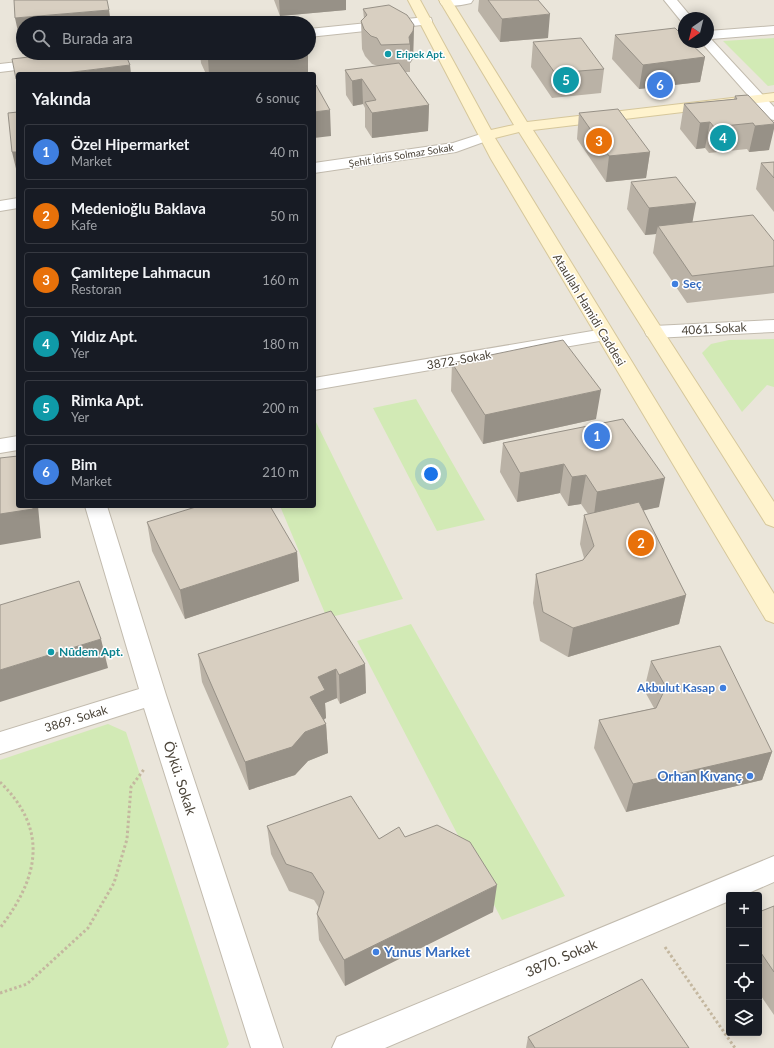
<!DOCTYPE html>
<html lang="tr">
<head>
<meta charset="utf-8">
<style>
	body { margin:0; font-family:Lato,sans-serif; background:#242831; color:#f1f3f6 }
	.controls { position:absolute; right:12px; bottom:12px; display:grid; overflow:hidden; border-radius:4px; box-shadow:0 2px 10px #0003 }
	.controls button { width:36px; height:36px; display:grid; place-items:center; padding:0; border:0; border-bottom:1px solid #363941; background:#171b24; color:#f1f3f6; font:20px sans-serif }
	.compass { position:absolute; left:678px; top:12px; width:36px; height:36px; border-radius:50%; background:#171b24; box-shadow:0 2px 10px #0003; rotate:215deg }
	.you { position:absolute; left:431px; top:474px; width:14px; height:14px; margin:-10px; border:3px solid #fff; border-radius:50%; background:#1a73e8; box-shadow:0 0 0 6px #1a73e833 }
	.badge { display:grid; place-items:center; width:26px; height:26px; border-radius:50%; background:#ea580c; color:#fff; font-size:13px; font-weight:700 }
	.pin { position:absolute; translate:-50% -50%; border:2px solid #fff; box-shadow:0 1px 4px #0006 }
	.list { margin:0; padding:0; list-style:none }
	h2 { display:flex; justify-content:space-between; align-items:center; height:52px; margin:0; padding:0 16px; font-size:17px }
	h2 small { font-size:13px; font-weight:400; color:#9ea1a6 }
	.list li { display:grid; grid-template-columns:26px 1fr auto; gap:12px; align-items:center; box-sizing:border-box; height:56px; margin:0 8px 8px; padding:0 8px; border:1px solid #363941; border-radius:4px }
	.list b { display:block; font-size:15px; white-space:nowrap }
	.list p { margin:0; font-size:13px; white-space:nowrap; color:#9ea1a6 }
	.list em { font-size:13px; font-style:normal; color:#9ea1a6 }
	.icon { flex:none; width:22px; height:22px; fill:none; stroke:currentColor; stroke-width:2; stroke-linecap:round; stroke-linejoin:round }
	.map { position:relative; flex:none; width:774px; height:1048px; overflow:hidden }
	.search { position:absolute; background:#171b24; box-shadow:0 2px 10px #0003; left:16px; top:16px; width:300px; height:44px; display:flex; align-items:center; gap:10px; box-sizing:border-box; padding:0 14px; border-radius:22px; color:#9ea1a6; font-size:15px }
	.panel { position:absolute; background:#171b24; box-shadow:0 2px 10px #0003; left:16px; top:72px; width:300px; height:436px; border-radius:4px }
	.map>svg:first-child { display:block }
</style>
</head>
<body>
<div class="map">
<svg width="774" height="1048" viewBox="0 0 774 1048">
	<rect width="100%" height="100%" fill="#f6f3ec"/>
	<path fill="#eae5da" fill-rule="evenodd" d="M0,0H774V1048H0ZM684,18H708V42H684ZM23,23H309V53H23ZM18,74H314V506H18ZM729,895H759V1033H729Z"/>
	<path fill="#d2eab5" d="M774,38V85L768,86L723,41Z
		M774,339V387L767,385L742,412L702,353L711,344L729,340Z
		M416,399L485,520L437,531L373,408Z
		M314,418L403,599L327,618L280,506H314Z
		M411,624L565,896L502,920L357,641Z
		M108,724L126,732L229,1044L226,1048H0V760Z"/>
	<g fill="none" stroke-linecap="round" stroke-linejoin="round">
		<g stroke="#c2bbae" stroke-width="2">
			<path id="street" d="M441,0H473L471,3C463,5 450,7 442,5L440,2Z
				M664,0H677L692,18H684V21H681Z
				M426,17L431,18L432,21L431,24L309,37V29Z
				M774,26V34L711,39L774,107V120L769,119L701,42H708V31Z
				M96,53H141L139,56L134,57L96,61L91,60L89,57L91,54Z
				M44,59L49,60L51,63L49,66L0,72V64Z
				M487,132L492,133L494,136L492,139L456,152L314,173V163L453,143Z
				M18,198V208L0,211V201Z
				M774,320V332L654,338L647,336L645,332L647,328L654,326Z
				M604,329L611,331L613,335L611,339L314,390V378Z
				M18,436V450L0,453V439Z
				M85,506H107L166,695L283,1048H251L144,708L0,754V732L139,689Z
				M774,856V882L744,895H729V901L385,1048H332L337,1037Z"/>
		</g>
		<g stroke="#d6c79b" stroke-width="2">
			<path id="secondary" d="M408,0H420L491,130L514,125L439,0H451L527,122L774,93V101L533,130L774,502V527L766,524L519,132L495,138L774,594V623L766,620L491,159Z"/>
		</g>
		<path stroke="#c4b79f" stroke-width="3" stroke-dasharray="2.5 2.5" stroke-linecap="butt" d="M0,782C49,830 39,877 0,928
			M665,947L735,1048
			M0,993L27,984L88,928L114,883L127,839L131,787L145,768"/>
		<use href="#street" fill="#fff" fill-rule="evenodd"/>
		<use href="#secondary" fill="#fff3cd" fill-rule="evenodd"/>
	</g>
	<path fill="#bab2a6" d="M274,0H346V10L280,16Z
		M479,0H538L548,38L500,42L478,11Z
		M363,9L414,25L413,59L410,63V72H405L429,105L428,131L372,138L365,127V108L363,104L353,106L346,95L345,70L378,66L372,64L365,56L362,49L361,21L364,19Z
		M615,35L705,57L700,82L639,89L612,59Z
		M533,42L604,69L601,93L552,98L531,67Z
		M200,53H308V72L289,74H206L201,63Z
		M748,95L769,150L749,152L747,149L709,153L705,148L696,149L680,129L684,104L734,99L735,96Z
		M579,113L650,152L646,178L606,182L577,139Z
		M774,162V212L756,189L761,163Z
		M631,182L693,222L774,241V293L687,303L653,253L656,234L645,235L627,209Z
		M452,363L596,419L483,444L451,391Z
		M623,419L659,507L643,510L686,595L679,624L568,657L540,641L533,603L536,574L583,560L584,558L580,544L584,515L588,514L581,504L568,506L560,493L517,502L500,472L503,443Z
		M147,522L297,552L299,581L185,619L152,551Z
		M198,654L365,664L366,693L340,704L337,698L325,703L326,718L324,720L326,724L328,753L308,761L295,775L249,790L202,682Z
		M651,661L772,752L762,780L626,812L594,748L599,720L654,708L644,690Z
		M267,826L379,839L405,837L493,912L345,986L319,940L317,914L319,908L314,900L289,891L271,854Z
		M774,906V1015L759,993V912Z
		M528,1037L689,1048H526Z"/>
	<path fill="#979187" d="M279,0H346V10L280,16Z
		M109,10L111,23H23V41H20L15,18Z
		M550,14L548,38L500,42L502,19Z
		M414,25L413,59L410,63V44L409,37Z
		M260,53H308V72L289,74H209L208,59Z
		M705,57L700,82L639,89L643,65Z
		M130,65L131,74H57Z
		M16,79H18V89Z
		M362,79L363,104L353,106L352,81Z
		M429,105L428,131L372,138V113Z
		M330,110L331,136L314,138V112Z
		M710,122L705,148L696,149L700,123Z
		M774,124V129L769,150L749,152L755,126Z
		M12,152H18V177Z
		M650,152L646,178L606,182L609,156Z
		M696,203L691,230L658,226L656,234L645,235L649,208Z
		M601,390L596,419L483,444L485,415Z
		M564,464L560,493L517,502L520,473Z
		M586,475L581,504L568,506L572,477Z
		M665,478L659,507L593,522L597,492Z
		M33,506H38L41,538L0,545V514Z
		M297,552L299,581L185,619L180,590Z
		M686,595L679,624L568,657L573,628Z
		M101,639L108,668L0,702V670Z
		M365,664L366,693L340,704L339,675Z
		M336,669L337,698L325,703L326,718L312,726L310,697L318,677Z
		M326,724L328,753L308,761L295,775L249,790L245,762L305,732Z
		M772,752L762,780L626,812L633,784Z
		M497,885L493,912L345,986L344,960Z"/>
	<path fill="#d8cfc1" stroke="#979187" d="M14,0H107L109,10L15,18Z
		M488,0H538L550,14L502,19Z
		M389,5L407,15L414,25L413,31L409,37L410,44L381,45L377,38L371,36L364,29L361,21L367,15L363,9Z
		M675,28L684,37V42H689L705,57L643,65L615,35Z
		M581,38L604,69L555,73L533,42Z
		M62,53H125L130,65L57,74H18V79H16L12,59Z
		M205,53H260L208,59Z
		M399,63L429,105L372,113L365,102L376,100L362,79L352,81L345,70Z
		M314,85H316L330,110L314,112Z
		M748,95L774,123V124L755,126L753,123L714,127L710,122L700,123L684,104L737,99L735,96Z
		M618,109L650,152L609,156L579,113Z
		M18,112V152H12L8,113Z
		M774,162V178L761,163Z
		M676,177L696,203L649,208L631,182Z
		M753,215L774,241V266L692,276L658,226Z
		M563,340L601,390L485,415L452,363Z
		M623,419L665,478L597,492L586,475L572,477L564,464L520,473L503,443Z
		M18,456V506H33V509L0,514V458Z
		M639,502L686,595L573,628L543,612L536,574L583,560L594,546L584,515Z
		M199,506H270L297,552L180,590L147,522Z
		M79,581L101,639L0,670V605Z
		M331,611L365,664L339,675L336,669L318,677L325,690L310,697L326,724L305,732L292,747L245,762L198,654Z
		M720,646L772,752L633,784L599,720L656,708L666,687L651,661Z
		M351,796L379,839L399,827L405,837L437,825L470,842L497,885L344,960L317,914L324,892L312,873L286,864L267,826Z
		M774,906V972L759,950V912Z
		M642,979L689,1048H535L528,1037Z"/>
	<g fill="#0f9aa8" stroke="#fff" stroke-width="1.5">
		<circle cx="388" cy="54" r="4"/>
		<circle cx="51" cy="652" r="4"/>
	</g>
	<g fill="#3f7fe0" stroke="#fff" stroke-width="1.5">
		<circle cx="675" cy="284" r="4"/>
		<circle cx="723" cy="688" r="4"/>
		<circle cx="750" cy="776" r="4"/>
		<circle cx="376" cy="952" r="4"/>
	</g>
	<g text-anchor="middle" stroke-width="3" stroke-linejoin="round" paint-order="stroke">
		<g font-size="10" font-weight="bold" fill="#0d838f" stroke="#fff" text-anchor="start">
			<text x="396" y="58">Eripek Apt.</text>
		</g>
		<g font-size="10" fill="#4b4439" stroke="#fff">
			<text transform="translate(401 155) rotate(-9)" y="4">Şehit İdris Solmaz Sokak</text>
		</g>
		<g font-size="12" font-weight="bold" fill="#366cbe" stroke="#fff" text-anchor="start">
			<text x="683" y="288">Seç</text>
			<text x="715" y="692" text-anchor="end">Akbulut Kasap</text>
		</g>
		<g font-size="12" fill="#4b4439" stroke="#fff">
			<text transform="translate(589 310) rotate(59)" y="4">Ataullah Hamidi Caddesi</text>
			<text transform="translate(714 329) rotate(-3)" y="4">4061. Sokak</text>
			<text transform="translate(459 360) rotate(-10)" y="4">3872. Sokak</text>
			<text transform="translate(76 719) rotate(-17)" y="4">3869. Sokak</text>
		</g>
		<g font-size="12" font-weight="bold" fill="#0d838f" stroke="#fff" text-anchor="start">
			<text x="59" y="656">Nûdem Apt.</text>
		</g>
		<g font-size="14" font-weight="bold" fill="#366cbe" stroke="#fff" text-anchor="end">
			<text x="742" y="781">Orhan Kıvanç</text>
			<text x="384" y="957" text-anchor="start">Yunus Market</text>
		</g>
		<g font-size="14" fill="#4b4439" stroke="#fff">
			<text transform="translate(180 778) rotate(72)" y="5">Öykü. Sokak</text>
			<text transform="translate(561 958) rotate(-23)" y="5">3870. Sokak</text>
		</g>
	</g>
</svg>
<div class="controls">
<button>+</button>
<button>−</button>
<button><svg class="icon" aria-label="locate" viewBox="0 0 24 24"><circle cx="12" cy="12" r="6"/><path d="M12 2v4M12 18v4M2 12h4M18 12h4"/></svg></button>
<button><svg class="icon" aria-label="layers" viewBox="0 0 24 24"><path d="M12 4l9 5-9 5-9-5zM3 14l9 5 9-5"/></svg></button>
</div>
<svg class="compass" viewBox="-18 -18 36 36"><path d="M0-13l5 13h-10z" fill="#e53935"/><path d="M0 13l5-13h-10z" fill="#9ea1a6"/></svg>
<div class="you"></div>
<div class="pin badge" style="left:597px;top:436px;background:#3f7fe0">1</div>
<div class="pin badge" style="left:641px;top:543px;background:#e8710a">2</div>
<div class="pin badge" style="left:599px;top:141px;background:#e8710a">3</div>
<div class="pin badge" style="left:723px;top:138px;background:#0f9aa8">4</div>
<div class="pin badge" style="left:566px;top:80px;background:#0f9aa8">5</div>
<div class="pin badge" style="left:660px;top:85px;background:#3f7fe0">6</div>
<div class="search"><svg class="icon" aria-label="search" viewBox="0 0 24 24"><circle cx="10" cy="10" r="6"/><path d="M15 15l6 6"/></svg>Burada ara</div>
<section class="panel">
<h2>Yakında<small>6 sonuç</small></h2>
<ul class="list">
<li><span class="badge" style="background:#3f7fe0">1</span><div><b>Özel Hipermarket</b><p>Market</p></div><em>40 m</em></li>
<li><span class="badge" style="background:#e8710a">2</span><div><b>Medenioğlu Baklava</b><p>Kafe</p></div><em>50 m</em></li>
<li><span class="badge" style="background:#e8710a">3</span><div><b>Çamlıtepe Lahmacun</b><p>Restoran</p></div><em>160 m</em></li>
<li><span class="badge" style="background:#0f9aa8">4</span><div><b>Yıldız Apt.</b><p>Yer</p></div><em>180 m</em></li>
<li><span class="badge" style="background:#0f9aa8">5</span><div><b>Rimka Apt.</b><p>Yer</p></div><em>200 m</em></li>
<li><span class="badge" style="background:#3f7fe0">6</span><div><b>Bim</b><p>Market</p></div><em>210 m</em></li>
</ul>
</section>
</div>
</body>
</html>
